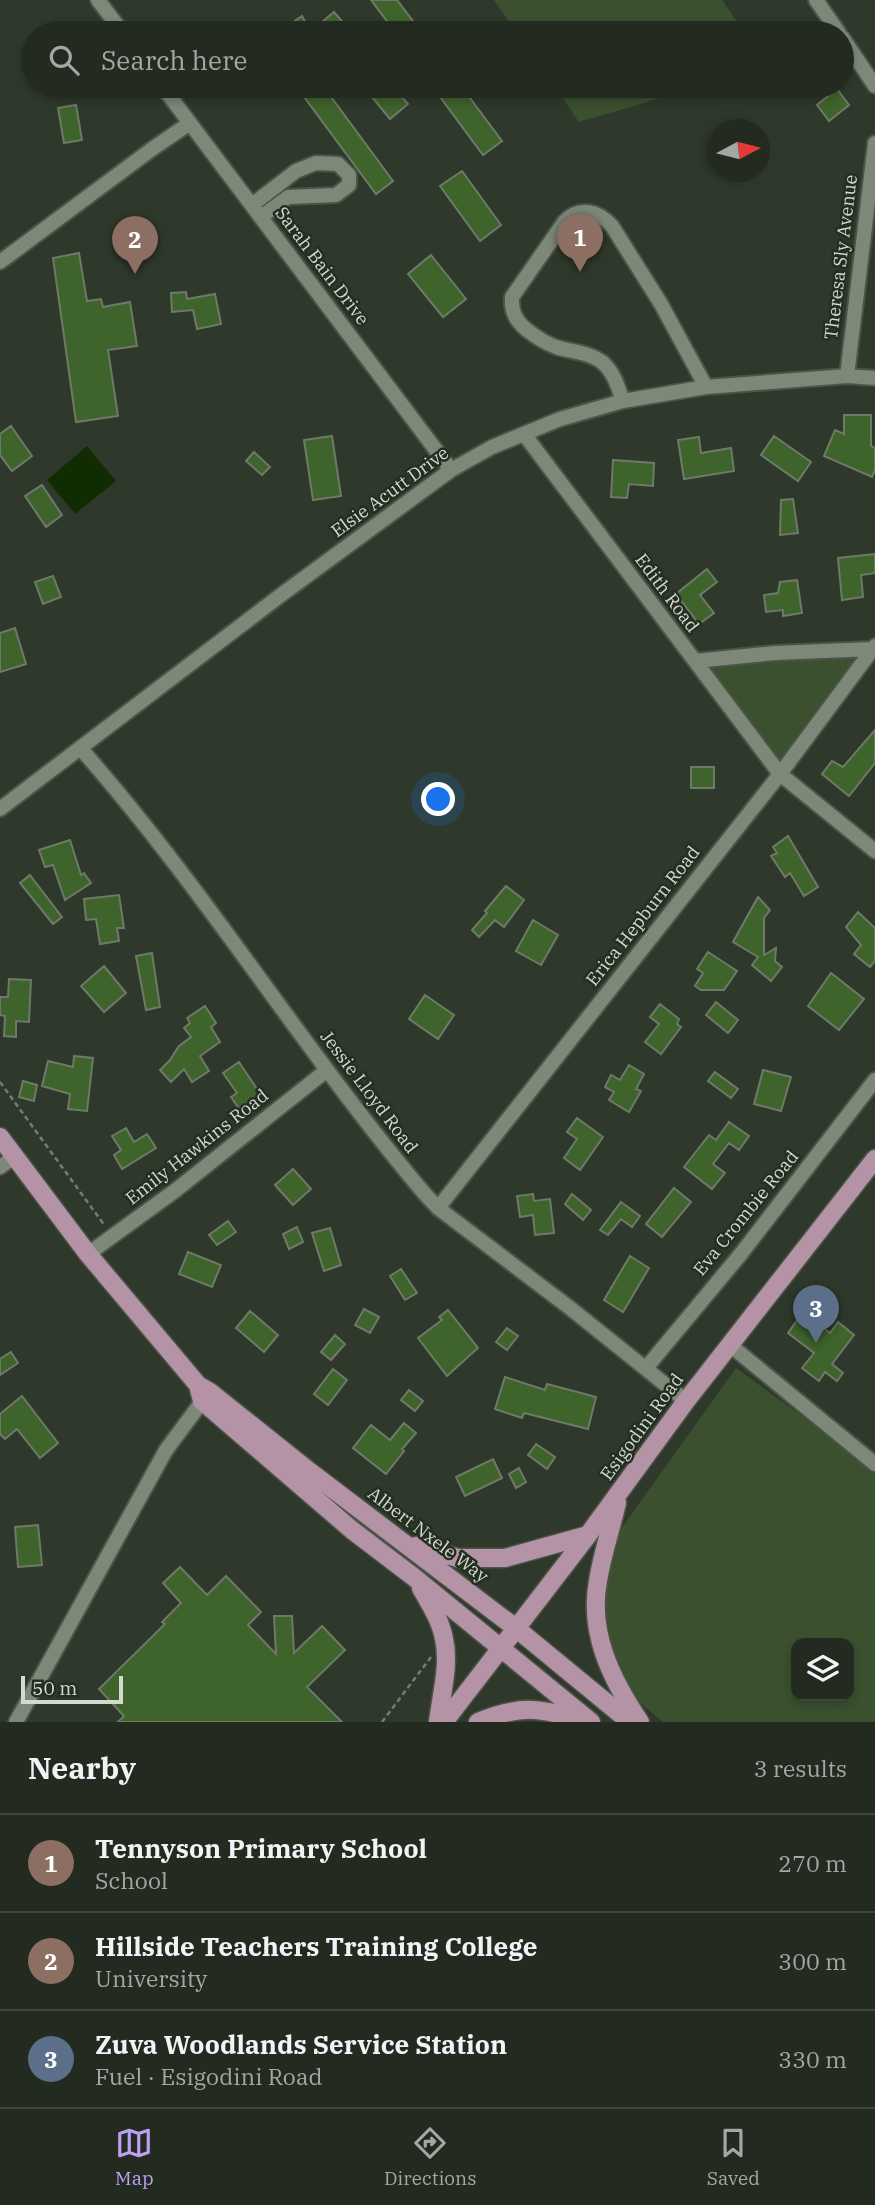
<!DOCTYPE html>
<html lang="en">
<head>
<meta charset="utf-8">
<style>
	body { margin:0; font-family:"IBM Plex Serif",serif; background:#2f372d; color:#f1f3f6 }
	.controls { position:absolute; right:21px; bottom:21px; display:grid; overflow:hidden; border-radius:14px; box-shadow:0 4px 10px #0003 }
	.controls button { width:63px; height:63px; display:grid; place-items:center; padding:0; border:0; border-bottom:2px solid #40473e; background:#232b20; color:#f1f3f6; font:35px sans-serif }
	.compass { position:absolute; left:707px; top:119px; width:63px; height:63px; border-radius:50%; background:#232b20; box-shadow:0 4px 10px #0003; rotate:83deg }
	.scale { position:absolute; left:21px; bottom:18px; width:102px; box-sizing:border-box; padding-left:7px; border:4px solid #d4dad1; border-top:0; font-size:19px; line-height:24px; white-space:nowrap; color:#d4dad1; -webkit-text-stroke:5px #252f21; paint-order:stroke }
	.you { position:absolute; left:439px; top:800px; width:24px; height:24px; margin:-18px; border:5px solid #fff; border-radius:50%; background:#1a73e8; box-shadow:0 0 0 10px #1a73e833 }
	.badge { display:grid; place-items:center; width:46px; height:46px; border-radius:50%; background:#bca0f2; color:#fff; font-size:23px; font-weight:700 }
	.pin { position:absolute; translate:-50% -58px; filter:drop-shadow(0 2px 4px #0008) }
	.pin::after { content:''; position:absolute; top:37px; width:24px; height:21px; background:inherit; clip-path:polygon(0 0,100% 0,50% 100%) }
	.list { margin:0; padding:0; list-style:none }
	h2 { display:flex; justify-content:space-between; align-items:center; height:91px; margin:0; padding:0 28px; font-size:30px }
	h2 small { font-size:23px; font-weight:400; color:#a3a7a5 }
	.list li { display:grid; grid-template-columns:46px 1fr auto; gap:21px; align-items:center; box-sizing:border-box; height:98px; padding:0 28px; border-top:2px solid #40473e }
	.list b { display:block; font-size:26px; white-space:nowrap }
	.list p { margin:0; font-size:23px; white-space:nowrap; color:#a3a7a5 }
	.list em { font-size:23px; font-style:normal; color:#a3a7a5 }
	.icon { flex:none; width:38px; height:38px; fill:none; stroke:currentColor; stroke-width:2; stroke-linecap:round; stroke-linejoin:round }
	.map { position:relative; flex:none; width:875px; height:1722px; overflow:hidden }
	.search { position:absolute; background:#232b20; box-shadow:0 4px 10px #0003; left:21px; right:21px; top:21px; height:77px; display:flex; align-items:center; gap:18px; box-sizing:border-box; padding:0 24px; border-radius:38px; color:#a3a7a5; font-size:26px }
	.sheet { height:385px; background:#232b20 }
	nav { display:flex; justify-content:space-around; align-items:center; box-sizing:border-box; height:98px; border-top:2px solid #40473e; background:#232b20; font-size:19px; color:#a3a7a5 }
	nav a { display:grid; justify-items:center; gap:4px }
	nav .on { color:#bca0f2 }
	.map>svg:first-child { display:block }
</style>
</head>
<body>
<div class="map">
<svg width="875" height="1722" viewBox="0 0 875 1722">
	<rect width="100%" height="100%" fill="#2f392b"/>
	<path fill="#3a502f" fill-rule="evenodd" d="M494,0H722L745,33H517Z
		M554,86H689L654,100L579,122Z
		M863,654L780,767L702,664Z
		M736,1368L875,1469V1722H663L639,1702L615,1667L606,1623V1583L618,1533ZM796,1643H849V1696H796Z"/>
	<path fill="#112c02" d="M87,446L116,481L75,514L47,480Z"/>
	<path fill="#3e632b" stroke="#6e7969" stroke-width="2" d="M371,0H397L422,33H396Z
		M334,12L352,33H309Z
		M302,16L307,25L294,33L289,25Z
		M296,86H323L393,181L376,194Z
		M363,86H392L408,104L390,119Z
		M432,86H461L502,141L483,155Z
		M837,89L849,105L829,121L817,105Z
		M76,105L82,140L64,143L58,108Z
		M462,171L501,225L480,241L440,186Z
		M79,253L87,301L101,299L103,307L130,302L137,346L108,350L118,416L76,422L53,258Z
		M431,255L466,299L443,317L408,274Z
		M186,292L187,299L215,294L221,324L197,329L193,310L172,312L171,293Z
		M844,415H871V446L875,448V470L872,477L824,456L835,430L844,434Z
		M11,426L32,456L12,471L0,455V434Z
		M332,436L341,496L313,500L304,440Z
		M774,436L811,462L798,481L761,455Z
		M699,437L701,453L731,448L734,471L684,479L678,440Z
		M254,452L270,467L262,475L246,461Z
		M613,460L654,463L653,486L629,484L627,498L611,497Z
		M42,485L62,515L46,527L25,496Z
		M793,499L798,533L780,535L781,500Z
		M875,554V573L861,575L863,597L842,600L838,558Z
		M707,569L717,582L700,595L714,613L699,624L676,594Z
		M53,576L61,597L43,604L35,582Z
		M797,580L802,613L783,616V610L766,612L764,595L778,593L780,582Z
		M15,628L26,664L0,672V633Z
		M875,730V763L849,796L822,774L832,761L843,767Z
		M691,767H714V788H691Z
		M788,836L818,887L804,896L790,873L785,877L771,856L777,853L773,847Z
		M70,840L81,875L84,873L91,883L65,900L53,865L45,867L39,850Z
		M30,875L62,917L53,924L20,883Z
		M506,886L524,900L504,927L495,920L479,937L472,930L487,913L485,911Z
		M119,895L124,928H117L119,941L100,944L96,919L86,920L84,899Z
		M758,897L770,910L764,918V955L776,948L775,961L782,967L771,981L752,965L758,957L733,942Z
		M858,912L875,928V961L870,967L854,954L861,945L846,927Z
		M533,920L558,935L541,965L516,951Z
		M708,952L737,971L724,990H701L695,986L703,973L697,969Z
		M152,953L160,1007L146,1010L136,956Z
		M104,966L126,993L104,1012L81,986Z
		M831,973L864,999L839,1030L808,1006Z
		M9,979L31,980L29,1022L16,1021V1037L4,1036L5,1016L0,1015V997H8Z
		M425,995L454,1015L438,1039L409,1019Z
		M716,1002L738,1020L728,1033L706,1015Z
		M660,1004L679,1019L677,1024L681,1027L661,1054L645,1042L659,1024L650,1017Z
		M205,1006L216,1023L211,1027L220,1042L200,1056L209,1071L192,1082L184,1069L171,1082L160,1070L170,1060L179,1046L191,1037L184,1028L190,1023L187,1018Z
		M74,1056L93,1058L87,1111L68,1109L70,1094L42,1086L48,1061L73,1067Z
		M239,1062L263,1098L242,1113L231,1097L237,1093L223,1073Z
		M629,1065L644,1074L636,1089L641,1091L629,1112L609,1100L614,1092L605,1087L611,1075L620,1080Z
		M763,1070L791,1077L781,1111L754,1104Z
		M715,1072L738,1089L731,1098L708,1081Z
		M23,1081L37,1085L34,1101L19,1097Z
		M577,1118L603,1137L580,1170L564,1158L577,1139L567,1132Z
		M729,1122L749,1136L739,1150L729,1143L713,1164L725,1173L712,1189L684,1167L709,1135L716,1140Z
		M126,1128L134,1142L147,1134L156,1148L122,1169L114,1155L121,1150L112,1136Z
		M293,1169L311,1189L293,1205L275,1185Z
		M674,1188L691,1202L662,1237L646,1224Z
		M533,1194L534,1201L550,1199L554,1233L535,1235L533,1215L520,1217L517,1196Z
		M572,1194L591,1210L583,1220L565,1204Z
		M621,1202L640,1216L632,1227L621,1219L608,1235L600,1230Z
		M228,1221L236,1232L217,1245L209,1235Z
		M297,1227L303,1242L289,1249L283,1234Z
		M330,1228L341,1265L324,1271L312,1233Z
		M188,1252L221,1265L212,1287L179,1274Z
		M630,1256L649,1268L623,1312L604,1300Z
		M401,1269L417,1293L405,1300L390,1276Z
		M364,1309L379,1317L370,1333L355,1325Z
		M448,1310L478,1348L447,1376L418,1338L442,1320L439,1317Z
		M250,1311L278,1335L264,1352L236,1328Z
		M803,1312L830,1333L838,1322L854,1335L832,1364L843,1373L837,1381L825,1372L819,1381L802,1368L814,1353L788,1333Z
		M507,1328L518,1336L507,1350L496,1342Z
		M335,1335L345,1344L331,1360L321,1352Z
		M11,1352L18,1363L0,1375V1359Z
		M333,1369L347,1380L328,1405L314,1394Z
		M505,1377L545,1390L547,1384L596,1397L588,1429L524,1413L522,1418L495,1409Z
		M409,1390L423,1401L415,1411L401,1400Z
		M22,1396L58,1443L40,1458L17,1429L5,1439L0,1434V1414Z
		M404,1423L416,1433L402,1449L404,1451L386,1474L353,1448L371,1425L390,1440Z
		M536,1444L555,1457L547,1469L528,1455Z
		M493,1459L502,1478L465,1496L456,1477Z
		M519,1468L526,1482L516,1488L509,1474Z
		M38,1525L42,1565L18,1567L15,1527Z
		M180,1567L207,1595L226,1576L261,1612L248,1625L276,1654L274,1616H292L294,1653L322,1626L345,1650L307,1687L342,1722H118L124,1716L99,1689L165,1624L162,1622L181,1603L163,1583Z"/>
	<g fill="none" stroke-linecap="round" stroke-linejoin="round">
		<g stroke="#4c5448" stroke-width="18">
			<path id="minor" d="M98,0L123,33
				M816,0L839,33
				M842,37L875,86
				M162,86L451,470
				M252,205L296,171L316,163L338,164L349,175V185L336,195L288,197L261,217
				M0,262L152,149L190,123
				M847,376L875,143
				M623,401C618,387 614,372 602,362C589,352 571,352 556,347C545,343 536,337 527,330C516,321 511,312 512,297L565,221C580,206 598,211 612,226L661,304L706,387
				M524,434L780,774L875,851
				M695,661L775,653L873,649
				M81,749C205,889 303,1050 424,1193L438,1208L570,1308L686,1401
				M0,809L281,595L451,470L492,447L560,419L623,401L706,387L847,376L875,378
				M0,1167L14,1157
				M438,1208L780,774L875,646
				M88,1254L176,1190L327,1070
				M730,1345L875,1464
				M646,1368L740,1255L875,1080
				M16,1722L166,1450L207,1395"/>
		</g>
		<g stroke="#4c5448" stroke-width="21">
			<path id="major" d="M0,1137L88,1254L198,1385L202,1401L352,1530L415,1578L591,1722
				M198,1385L210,1392L309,1471L517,1629L630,1722
				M617,1503C611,1529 602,1555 598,1581C588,1633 612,1680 640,1722
				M416,1546L458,1558H505L588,1535
				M421,1588C430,1604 441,1621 444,1639C450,1664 441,1696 438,1722
				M444,1722L588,1535L686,1401L875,1159
				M478,1722C522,1704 539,1708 583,1721"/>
		</g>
		<path stroke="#757d71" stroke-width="2.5" stroke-dasharray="5 3.5" stroke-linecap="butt" d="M0,1082L105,1226
			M382,1722L431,1657"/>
		<use href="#minor" stroke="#7d8878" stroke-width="14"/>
		<use href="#major" stroke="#b493a6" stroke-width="18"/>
	</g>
	<g text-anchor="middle" stroke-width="5" stroke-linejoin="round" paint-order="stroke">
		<g font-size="18" fill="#d4dad1" stroke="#252f21">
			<text transform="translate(841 257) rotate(-83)" y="6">Theresa Sly Avenue</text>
			<text transform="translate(322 266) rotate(53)" y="6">Sarah Bain Drive</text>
			<text transform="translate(390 492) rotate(-36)" y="6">Elsie Acutt Drive</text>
			<text transform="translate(667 593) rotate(53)" y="6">Edith Road</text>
			<text transform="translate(643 916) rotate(-52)" y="6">Erica Hepburn Road</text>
			<text transform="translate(369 1092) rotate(53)" y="6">Jessie Lloyd Road</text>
			<text transform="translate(197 1147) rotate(-38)" y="6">Emily Hawkins Road</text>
			<text transform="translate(746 1213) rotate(-51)" y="6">Eva Crombie Road</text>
			<text transform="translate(642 1427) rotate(-54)" y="6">Esigodini Road</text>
			<text transform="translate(428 1535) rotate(37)" y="6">Albert Nxele Way</text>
		</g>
	</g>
</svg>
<div class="controls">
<button><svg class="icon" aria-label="layers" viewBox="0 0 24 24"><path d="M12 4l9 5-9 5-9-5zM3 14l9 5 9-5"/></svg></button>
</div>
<svg class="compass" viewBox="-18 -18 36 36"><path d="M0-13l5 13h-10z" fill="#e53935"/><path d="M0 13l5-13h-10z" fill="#a3a7a5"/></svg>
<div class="scale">50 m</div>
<div class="you"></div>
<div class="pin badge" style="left:580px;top:272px;background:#8d6e63">1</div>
<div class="pin badge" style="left:135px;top:274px;background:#8d6e63">2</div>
<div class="pin badge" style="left:816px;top:1343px;background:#5c6f8a">3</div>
<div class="search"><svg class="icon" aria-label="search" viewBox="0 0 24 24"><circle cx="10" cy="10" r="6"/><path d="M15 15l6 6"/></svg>Search here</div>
</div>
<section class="sheet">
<h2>Nearby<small>3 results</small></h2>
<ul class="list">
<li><span class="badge" style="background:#8d6e63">1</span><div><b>Tennyson Primary School</b><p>School</p></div><em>270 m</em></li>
<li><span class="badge" style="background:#8d6e63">2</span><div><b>Hillside Teachers Training College</b><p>University</p></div><em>300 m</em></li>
<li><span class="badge" style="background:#5c6f8a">3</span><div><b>Zuva Woodlands Service Station</b><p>Fuel · Esigodini Road</p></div><em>330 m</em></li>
</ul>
</section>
<nav>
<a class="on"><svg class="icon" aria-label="map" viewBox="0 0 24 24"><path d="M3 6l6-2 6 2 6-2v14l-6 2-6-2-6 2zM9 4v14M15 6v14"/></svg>Map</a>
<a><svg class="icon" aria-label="directions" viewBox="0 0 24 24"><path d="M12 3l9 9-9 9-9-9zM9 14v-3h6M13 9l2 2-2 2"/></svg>Directions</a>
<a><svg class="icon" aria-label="saved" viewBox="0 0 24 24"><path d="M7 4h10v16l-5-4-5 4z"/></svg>Saved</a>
</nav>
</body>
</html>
